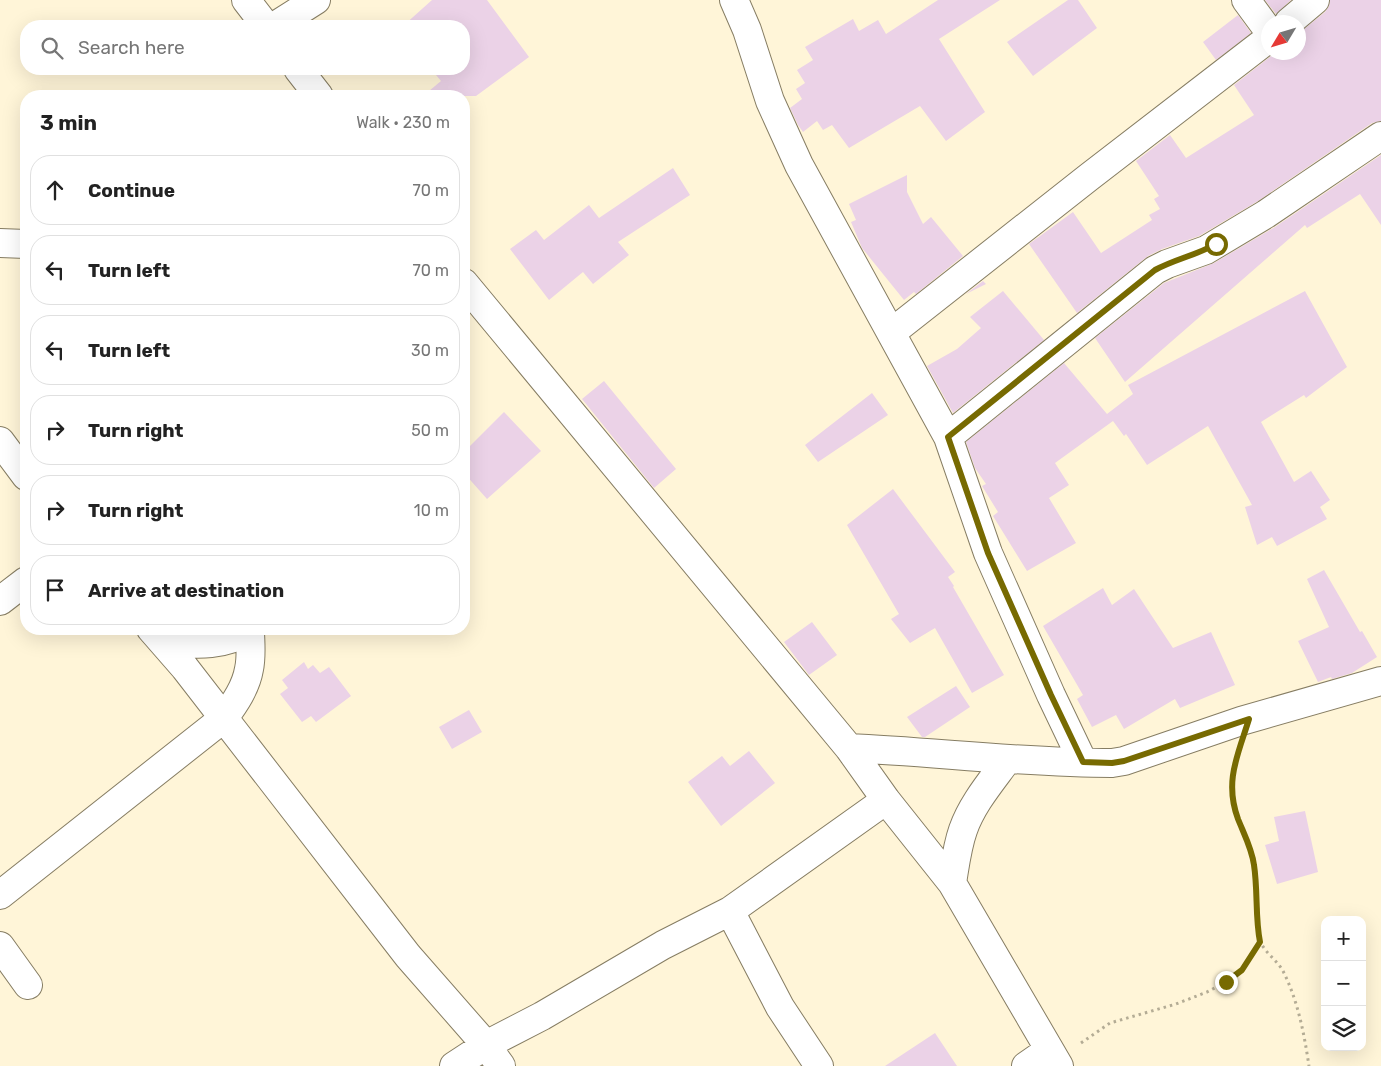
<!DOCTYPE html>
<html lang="en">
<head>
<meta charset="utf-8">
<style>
	body { margin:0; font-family:Rubik,sans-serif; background:#f2f2f2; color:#222 }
	.controls { position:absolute; right:15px; bottom:15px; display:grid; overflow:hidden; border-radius:10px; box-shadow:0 5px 20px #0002 }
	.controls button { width:45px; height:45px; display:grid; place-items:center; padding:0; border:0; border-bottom:1px solid #e0e0e0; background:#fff; color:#222; font:25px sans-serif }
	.compass { position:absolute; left:1261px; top:15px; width:45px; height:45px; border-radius:50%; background:#fff; box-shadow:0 5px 20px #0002; rotate:232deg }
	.stop { position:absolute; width:15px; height:15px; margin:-11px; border:4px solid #776a01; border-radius:50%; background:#fff }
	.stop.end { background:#776a01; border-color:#fff; box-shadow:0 1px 5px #0008 }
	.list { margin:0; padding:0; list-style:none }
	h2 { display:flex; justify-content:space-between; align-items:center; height:65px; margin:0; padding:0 20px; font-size:21px }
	h2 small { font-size:16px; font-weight:400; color:#767676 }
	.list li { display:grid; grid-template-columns:32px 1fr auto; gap:15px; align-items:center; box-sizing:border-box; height:70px; margin:0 10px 10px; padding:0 10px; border:1px solid #e0e0e0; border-radius:20px }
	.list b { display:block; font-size:19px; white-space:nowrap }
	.list em { font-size:16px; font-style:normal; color:#767676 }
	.icon { flex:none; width:28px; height:28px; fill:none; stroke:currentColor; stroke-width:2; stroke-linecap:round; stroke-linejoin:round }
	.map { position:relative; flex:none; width:1381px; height:1066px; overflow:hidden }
	.search { position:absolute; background:#fff; box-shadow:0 5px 20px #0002; left:20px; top:20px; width:450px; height:55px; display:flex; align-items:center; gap:12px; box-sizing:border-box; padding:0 18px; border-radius:20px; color:#767676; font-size:19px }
	.panel { position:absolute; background:#fff; box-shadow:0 5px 20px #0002; left:20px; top:90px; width:450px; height:545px; border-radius:20px }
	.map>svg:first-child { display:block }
</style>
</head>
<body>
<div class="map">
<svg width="1381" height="1066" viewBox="0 0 1381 1066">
	<rect width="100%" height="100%" fill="#fff5d8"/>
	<path fill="#ebd2e7" d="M432,0H487L529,57L476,96H423L441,81L431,69H464V26H403Z
		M938,0H1000L939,39L985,112L946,141L920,106L849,148L832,125L823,130L817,121L803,132L798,125L790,108L802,99L796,89L805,83L797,70L813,60L805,47L853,19L859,31L878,20L886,34Z
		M1068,0H1078L1097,28L1033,76L1007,42Z
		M1265,0H1291L1276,14Z
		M1330,0H1381V121L1372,123L1258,201L1199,236L1162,249L1148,256L1077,313L1029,244L1073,212L1101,253L1152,220L1149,215L1160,209L1154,199L1159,196L1136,161L1170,135L1186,158L1254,115L1234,85L1276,52H1298V34L1325,12L1329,6Z
		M1238,15L1251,33L1216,60L1203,42Z
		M1381,155V225L1360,194L1307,228L1305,225L1125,382L1095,338L1164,283L1214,263L1275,227Z
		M673,168L690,195L618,242L629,255L593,284L583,272L549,300L510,249L536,230L544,240L589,205L599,218Z
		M907,175V192L923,224L931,217L963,256L916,294L914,292L904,300L862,248L851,222L856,220L849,204Z
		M983,281L986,284L966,294Z
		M1003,291L1044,340L953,413L927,366L957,349L981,328L970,317Z
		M1305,291L1347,367L1306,398L1304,395L1261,422L1294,482L1311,471L1330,500L1320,507L1327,519L1277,546L1272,537L1257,545L1245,507L1252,505L1208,426L1147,465L1126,434L1124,436L1113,421L1055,463L1069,485L1049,498L1076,543L1027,571L993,516L998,512L982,486L986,484L975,468L966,442L1064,363L1107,414L1133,394L1128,385Z
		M604,381L676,469L654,488L582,399Z
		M872,393L888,415L818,462L805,445Z
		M504,412L541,451L487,499L464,473V452Z
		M893,489L955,572L948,577L954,586L953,587L1004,675L972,693L935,628L910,643L891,619L899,614L847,525Z
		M1324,570L1360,632L1362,631L1377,657L1352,673L1332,679L1331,677L1318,682L1298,641L1329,627L1307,579Z
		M1103,588L1112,605L1134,589L1173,648L1211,632L1235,685L1180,708L1175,699L1124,729L1116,715L1092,727L1077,699L1083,695L1043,626Z
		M812,622L837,655L809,675L784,642Z
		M304,662L308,669L313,665L320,673L329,667L351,696L316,722L311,716L302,722L280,694L288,688L282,680Z
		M956,686L970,707L925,737H922L907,717Z
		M469,710L482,732L452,749L439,727Z
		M749,751L775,783L721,826L688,782L722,756L730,766Z
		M1305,811L1318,872L1277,884L1265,845L1279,841L1274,817Z
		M935,1033L957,1066H885Z"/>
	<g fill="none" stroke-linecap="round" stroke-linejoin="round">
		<g stroke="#867d63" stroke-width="30">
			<path id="minor" d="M246,0L266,26
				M734,0L747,30L770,101L799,165L948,437L988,553L1051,695L1083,762
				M1246,0L1268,30
				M1289,22L1315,0
				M275,26L316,0
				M298,69L319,96
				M0,243L26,244
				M464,283L849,748L886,800L952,883L1059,1066
				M891,333L1089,177L1268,39
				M948,437L1155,270L1167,264L1206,250L1266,214L1381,136
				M0,441L26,476
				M0,601L26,581
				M151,629L185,668L408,956L486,1045L501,1066
				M163,642C192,644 225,648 249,629
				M849,748C936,752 1024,763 1112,763L1124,761L1241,721L1381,681
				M952,883C955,865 957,847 963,830C972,804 991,782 1007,760
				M0,895L224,718C235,703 246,687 249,669C252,656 250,641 250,629
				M730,911L780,1007L819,1066
				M0,946L28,985
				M454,1066L486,1045L542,1016L663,945L730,911L886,800
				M1026,1066L1049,1050"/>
		</g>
		<path stroke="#b4ac95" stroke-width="3" stroke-dasharray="2.5 4" stroke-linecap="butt" d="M1237,756C1233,769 1231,780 1232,793C1234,819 1250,840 1254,866C1256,881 1257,896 1258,911C1258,921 1256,932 1260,941C1265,953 1277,960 1283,971C1298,1001 1304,1033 1309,1066
			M1081,1043L1110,1023L1176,1004L1207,992L1226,982L1241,970L1260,941"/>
		<use href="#minor" stroke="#fff" stroke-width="28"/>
	</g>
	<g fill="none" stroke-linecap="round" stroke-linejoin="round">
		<path stroke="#776a01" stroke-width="6" d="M1216,244C1197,255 1175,259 1155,270L948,437L988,553L1051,695L1083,762L1112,763L1124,761L1249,719C1238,755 1224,781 1238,819C1244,834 1252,849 1254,865C1258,891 1255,917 1260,942L1242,970L1226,982"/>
	</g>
</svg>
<div class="controls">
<button>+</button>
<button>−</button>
<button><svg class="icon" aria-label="layers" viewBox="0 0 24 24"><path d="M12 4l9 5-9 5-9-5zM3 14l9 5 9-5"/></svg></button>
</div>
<svg class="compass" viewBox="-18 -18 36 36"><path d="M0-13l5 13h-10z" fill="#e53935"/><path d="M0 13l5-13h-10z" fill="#767676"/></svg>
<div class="stop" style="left:1216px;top:244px"></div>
<div class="stop end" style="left:1226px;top:982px"></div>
<div class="search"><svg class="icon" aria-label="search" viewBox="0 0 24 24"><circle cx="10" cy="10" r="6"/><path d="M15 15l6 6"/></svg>Search here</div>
<section class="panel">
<h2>3 min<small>Walk · 230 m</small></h2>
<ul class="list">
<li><svg class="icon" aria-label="ahead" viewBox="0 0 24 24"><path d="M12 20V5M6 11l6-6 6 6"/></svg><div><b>Continue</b></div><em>70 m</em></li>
<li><svg class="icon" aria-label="left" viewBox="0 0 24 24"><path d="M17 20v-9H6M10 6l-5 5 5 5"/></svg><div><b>Turn left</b></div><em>70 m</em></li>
<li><svg class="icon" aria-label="left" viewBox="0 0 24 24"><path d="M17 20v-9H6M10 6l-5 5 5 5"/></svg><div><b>Turn left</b></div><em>30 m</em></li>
<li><svg class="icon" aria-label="right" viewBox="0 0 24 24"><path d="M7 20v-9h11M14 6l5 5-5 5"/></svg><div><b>Turn right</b></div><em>50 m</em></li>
<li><svg class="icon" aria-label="right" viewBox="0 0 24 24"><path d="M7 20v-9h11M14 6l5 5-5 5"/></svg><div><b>Turn right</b></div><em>10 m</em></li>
<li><svg class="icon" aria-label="arrive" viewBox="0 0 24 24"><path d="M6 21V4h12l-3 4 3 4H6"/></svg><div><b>Arrive at destination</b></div></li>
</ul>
</section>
</div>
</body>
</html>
